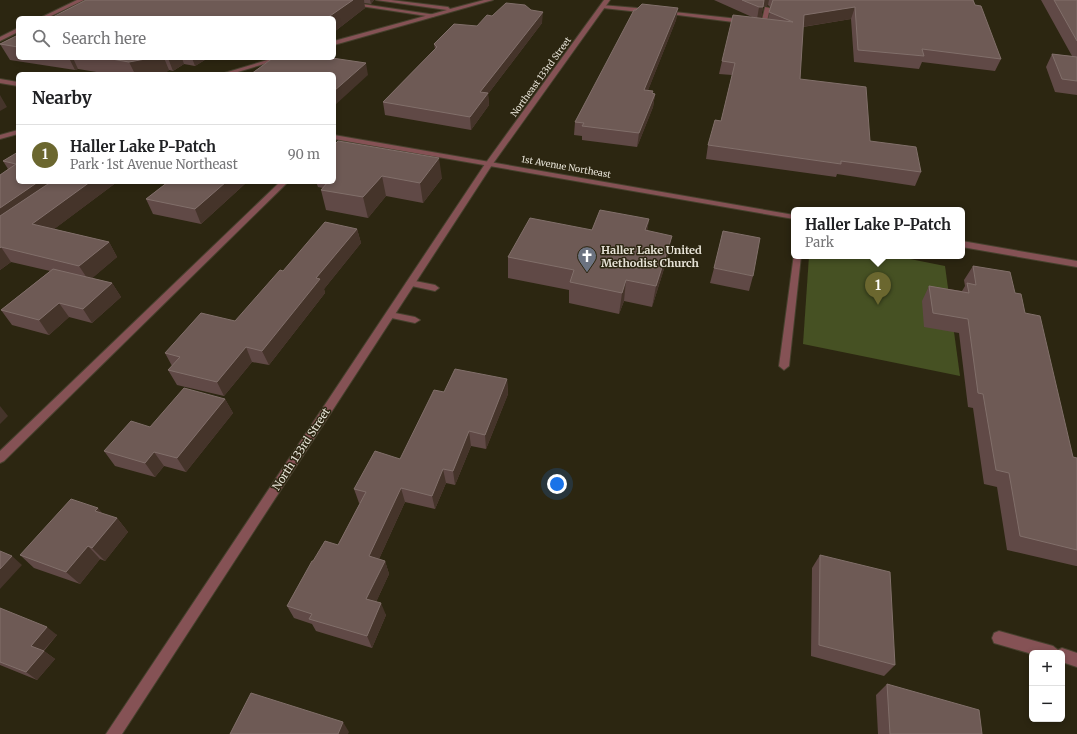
<!DOCTYPE html>
<html lang="en">
<head>
<meta charset="utf-8">
<style>
	body { margin:0; font-family:Merriweather,serif; background:#f2f2f2; color:#202124 }
	.controls { position:absolute; right:12px; bottom:12px; display:grid; overflow:hidden; border-radius:6px; box-shadow:0 2px 6px #0003 }
	.controls button { width:36px; height:36px; display:grid; place-items:center; padding:0; border:0; border-bottom:1px solid #e0e0e0; background:#fff; color:#202124; font:20px sans-serif }
	.you { position:absolute; left:557px; top:484px; width:14px; height:14px; margin:-10px; border:3px solid #fff; border-radius:50%; background:#1a73e8; box-shadow:0 0 0 6px #1a73e833 }
	.badge { display:grid; place-items:center; width:26px; height:26px; border-radius:50%; background:#6b672f; color:#fff; font-size:13px; font-weight:700 }
	.pin { position:absolute; translate:-50% -33px; filter:drop-shadow(0 1px 2px #0008) }
	.pin::after { content:''; position:absolute; top:21px; width:14px; height:12px; background:inherit; clip-path:polygon(0 0,100% 0,50% 100%) }
	.popup { position:absolute; left:791px; top:207px; width:174px; height:52px; box-sizing:border-box; display:grid; place-content:center; border-radius:6px; background:#fff; filter:drop-shadow(0 1px 3px #0005); font-size:13px; white-space:nowrap; color:#757577 }
	.popup b { font-size:15px; color:#202124 }
	.popup::after { content:''; position:absolute; left:50%; top:100%; margin-left:-8px; border:8px solid transparent; border-top-color:#fff }
	.list { margin:0; padding:0; list-style:none }
	h2 { display:flex; justify-content:space-between; align-items:center; height:52px; margin:0; padding:0 16px; font-size:17px }
	h2 small { font-size:13px; font-weight:400; color:#757577 }
	.list li { display:grid; grid-template-columns:26px 1fr auto; gap:12px; align-items:center; box-sizing:border-box; height:60px; padding:0 16px; border-top:1px solid #e0e0e0 }
	.list b { display:block; font-size:15px; white-space:nowrap }
	.list p { margin:0; font-size:13px; white-space:nowrap; color:#757577 }
	.list em { font-size:13px; font-style:normal; color:#757577 }
	.icon { flex:none; width:22px; height:22px; fill:none; stroke:currentColor; stroke-width:2; stroke-linecap:round; stroke-linejoin:round }
	.map { position:relative; flex:none; width:1077px; height:734px; overflow:hidden }
	.search { position:absolute; background:#fff; box-shadow:0 2px 6px #0003; left:16px; top:16px; width:320px; height:44px; display:flex; align-items:center; gap:10px; box-sizing:border-box; padding:0 14px; border-radius:6px; color:#757577; font-size:15px }
	.panel { position:absolute; background:#fff; box-shadow:0 2px 6px #0003; left:16px; top:72px; width:320px; height:112px; border-radius:6px }
	.map>svg:first-child { display:block }
</style>
</head>
<body>
<div class="map">
<svg width="1077" height="734" viewBox="0 0 1077 734">
	<rect width="100%" height="100%" fill="#2c2611"/>
	<path fill="#465123" d="M809,256H895L945,266L960,376L803,344Z"/>
	<g fill="none" stroke-linecap="round" stroke-linejoin="round">
		<g stroke="#46402d" stroke-width="2">
			<path id="service" d="M321,0H335L436,15L433,17Z
				M601,5L649,9L652,11L649,13L603,8Z
				M765,7L770,8L767,21L757,25L662,13L665,11L757,21L762,20Z
				M280,182H288L4,461L0,463V451Z
				M794,254V256H801L789,366L784,370L779,366Z
				M410,280L435,285L439,288L435,291L407,285L406,283Z
				M390,312L415,317L420,320L415,323L387,317L385,315Z"/>
		</g>
		<g stroke="#46402d" stroke-width="2">
			<path id="minor" d="M77,0H84L47,18H40Z
				M376,0H391L448,7L450,9L484,0H493L334,45V41L447,10Z
				M604,0H610L492,165L122,734H106L485,164Z
				M18,28V32L0,41V37Z
				M274,58H284L231,74H221Z
				M999,631L1053,646L1058,650L1062,648L1077,653V667L1062,662V653L1032,654L994,643L992,638L994,633Z"/>
		</g>
		<g stroke="#46402d" stroke-width="2">
			<path id="tertiary" d="M0,79L18,82V86L0,83Z
				M18,130V134L0,139V135Z
				M334,135L794,215V219L334,139Z
				M962,241L1077,261V267L962,247Z"/>
		</g>
		<use href="#service" fill="#855255" fill-rule="evenodd"/>
		<use href="#minor" fill="#855255" fill-rule="evenodd"/>
		<use href="#tertiary" fill="#855255" fill-rule="evenodd"/>
	</g>
	<path fill="#604946" fill-rule="evenodd" d="M86,0H374L371,4L364,3L365,8L334,32V18Z
		M714,0H973L975,5L1001,59L995,71L922,62L919,69L854,62L851,19L803,27L800,79L870,141L921,172L915,186L837,174L836,177L706,159L708,145L721,121L732,75L719,74L722,61L752,17ZM768,5L771,8L768,19L761,18L763,7Z
		M1041,0H1077V95L1055,92L1046,67L1052,54L1072,56Z
		M678,8L676,20L648,90L652,93L655,94L653,107L637,147L582,140V136L574,135L575,122L636,10Z
		M542,23L488,94L489,105L471,130L385,115L383,102L435,49L434,44L477,26Z
		M18,35V58H208L195,66L184,64L173,71L169,70L164,74H109L78,69L75,70L10,60L0,44Z
		M334,145L442,178L423,203L386,196L368,218L326,210L321,190L323,188L318,187L316,182H334Z
		M18,152V182H117L54,229L109,242L117,257L92,278L112,283L121,297L92,323L69,317L49,335L12,325L1,310L50,271L11,262L0,270V175L8,169L3,161Z
		M168,182H247L201,224L153,214L146,199Z
		M649,219L647,231L668,256L652,307L624,301L619,314L569,303V290L508,278V257L592,230Z
		M357,229L361,243L324,289L325,293L269,365L252,362L224,396L177,385L168,370L172,366L165,353L235,321L283,271Z
		M973,266L1015,293L1025,313L1073,457L1077,458V566H1076L1007,550L997,487L984,484L973,408L968,407L959,333L924,327L922,301L929,286L962,291L965,286L964,280Z
		M714,268L753,276L749,291L710,283Z
		M507,379L508,394L486,449L471,446L455,485L446,483L435,509L405,502L379,559L385,561L389,574L376,602L386,615L372,648L316,631L312,624L294,618L287,606L313,561L338,545L360,503H359L354,489L400,459Z
		M225,399L233,413L186,472L164,466L155,477L115,466L104,451L150,427Z
		M103,514L117,518L128,532L105,561L100,559L80,584L34,568L20,555Z
		M820,555L895,665L884,676L811,656L812,568Z
		M0,608L57,635L44,651L55,659L37,680L0,665Z
		M887,684L982,734H878L876,695Z"/>
	<path fill="#45342a" d="M353,0H364L365,8L334,32V18H327Z
		M370,0H374L371,4Z
		M764,0H769L768,5L763,7L761,19H757L759,7Z
		M855,7L851,19L801,27L804,15Z
		M678,8L676,20L643,103L644,90Z
		M543,12L542,23L488,94L489,105L471,130L470,117L480,92Z
		M69,58H73L78,69L75,70Z
		M151,58H164L169,70L164,74H135L129,62Z
		M168,58H182L184,64L173,71Z
		M192,58H208L195,66Z
		M366,63L368,75L334,106V91Z
		M653,91L651,102L655,94L653,107L637,147L639,133Z
		M0,95L7,107L0,111Z
		M439,158L442,178L423,203L420,183Z
		M382,176L386,196L368,218L363,197Z
		M38,182H66L0,229V208Z
		M90,182H117L41,239L32,224Z
		M226,182H247L201,224L195,209Z
		M649,219L646,240L645,230Z
		M357,229L361,243L324,289L325,293L269,365L262,351L316,278Z
		M672,236L668,256L652,307L656,286Z
		M109,242L117,257L89,281L79,266Z
		M1,247L11,262L0,270V248Z
		M626,280L624,301L619,314L622,293Z
		M112,283L121,297L92,323L83,309Z
		M59,303L69,317L49,335L39,320Z
		M246,347L252,362L224,396L217,382Z
		M507,379L508,394L486,449L485,435Z
		M225,399L233,413L186,472L177,458Z
		M0,406L8,416L0,424Z
		M469,431L471,446L455,485L453,471Z
		M154,452L164,466L155,477L145,463Z
		M443,469L446,483L435,509L432,496Z
		M401,488L405,502L374,570L369,556Z
		M98,508L110,522L95,511Z
		M117,518L128,532L105,561L92,548Z
		M88,546L100,559L80,584L66,572Z
		M12,556L22,565L0,589V569Z
		M385,561L389,574L372,611L366,599Z
		M381,603L386,615L372,648L367,636Z
		M47,627L57,635L41,653L31,646Z
		M44,651L55,659L37,680L26,672Z
		M343,722L349,732L348,734H338Z"/>
	<path fill="#6e5a55" stroke="#816f6a" d="M86,0H353L327,18H51Z
		M742,0H764L763,7H759Z
		M773,0H973L975,5L981,6L1001,59L922,49L924,56L858,50L855,7L804,15L800,79L866,87L870,141L916,147L921,172L841,161V164L708,145L715,120L721,121L735,63L722,61L733,15L793,22L769,12Z
		M1054,0H1077V41Z
		M506,3L525,5L531,10L543,12L480,92L488,93L470,117L383,102L437,47L434,44L454,24L477,26L487,15L492,16Z
		M642,4L678,8L644,90L653,91L652,93L655,94L639,133L582,126L584,123L575,122L634,10H636Z
		M18,35V47L0,44Z
		M1052,54L1077,57V81L1062,79Z
		M106,58H151L129,62Z
		M273,58H332L366,63L334,91V74H251Z
		M338,141L439,158L420,183L382,176L363,197L321,190L328,182H334V145Z
		M18,152V182H38L0,208V175L16,164L3,161Z
		M51,182H90L32,224L109,242L79,266L1,247L0,248V216Z
		M168,182H226L195,209L146,199Z
		M600,210L649,219L645,230L672,236L656,286L626,280L622,293L570,282L574,270L508,257L530,218L592,230Z
		M325,222L357,229L316,278L320,279L262,351L246,347L217,382L168,370L180,357L165,353L201,313L235,321L280,270L283,271Z
		M723,231L760,238L753,276L714,268Z
		M973,266L1010,272L1015,293L1021,294L1025,313L1040,316L1073,457L1077,458V550L1020,536L1009,473L996,470L983,394L978,393L968,319L933,313L929,286L969,293L967,283L976,285Z
		M53,269L112,283L83,309L59,303L39,320L1,310Z
		M455,369L507,379L485,435L469,431L453,471L443,469L432,496L401,488L369,556L385,561L366,599L381,603L367,636L309,619L312,614L287,606L312,561H313L325,541L338,545L366,492L354,489L375,451L400,459L434,390L444,392Z
		M184,388L225,399L177,458L154,452L145,463L104,451L131,421L150,427Z
		M71,499L98,508L95,511L117,518L92,548L88,546L66,572L20,555Z
		M0,551L12,556L0,569Z
		M820,555L890,572L895,665L819,645Z
		M0,608L47,627L31,646L44,651L26,672L0,662Z
		M887,684L979,710L982,734H890Z
		M251,693L343,722L338,734H230Z"/>
	<defs>
		<g id="church-pin" transform="scale(1)"><path d="M0 17L-7.5 6A9.5 9.5 0 1 1 7.5 6Z" fill="#6b7280" stroke="#2c2611"/><path d="M-1.2-6h2.4v3.5h3.3v2.4h-3.3V6h-2.4V-.1h-3.3v-2.4h3.3Z" fill="#fff"/></g>
	</defs>
	<g fill-rule="evenodd">
		<use href="#church-pin" x="587" y="256"/>
	</g>
	<g text-anchor="middle" stroke-width="3" stroke-linejoin="round" paint-order="stroke">
		<g font-size="9" fill="#e6e2d6" stroke="#2c2611">
			<text transform="translate(541 77) rotate(-54)" y="3">Northeast 133rd Street</text>
			<text transform="translate(566 167) rotate(10)" y="3">1st Avenue Northeast</text>
		</g>
		<g font-size="11" font-weight="bold" fill="#e6e2d6" stroke="#2c2611" text-anchor="start">
			<text x="601" y="254">Haller Lake United<tspan x="601" dy="13">Methodist Church</tspan></text>
		</g>
		<g font-size="11" fill="#e6e2d6" stroke="#2c2611">
			<text transform="translate(301 449) rotate(-57)" y="4">North 133rd Street</text>
		</g>
	</g>
</svg>
<div class="controls">
<button>+</button>
<button>−</button>
</div>
<div class="you"></div>
<div class="pin badge" style="left:878px;top:305px">1</div>
<div class="popup"><b>Haller Lake P-Patch</b>Park</div>
<div class="search"><svg class="icon" aria-label="search" viewBox="0 0 24 24"><circle cx="10" cy="10" r="6"/><path d="M15 15l6 6"/></svg>Search here</div>
<section class="panel">
<h2>Nearby<small></small></h2>
<ul class="list">
<li><span class="badge">1</span><div><b>Haller Lake P-Patch</b><p>Park · 1st Avenue Northeast</p></div><em>90 m</em></li>
</ul>
</section>
</div>
</body>
</html>
